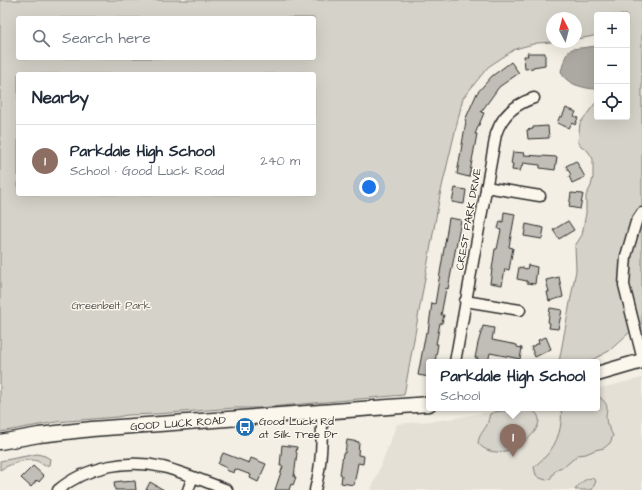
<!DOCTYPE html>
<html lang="en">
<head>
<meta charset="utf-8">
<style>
	body { margin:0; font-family:"Architects Daughter",sans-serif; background:#f2f2f3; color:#1f2937 }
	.controls { position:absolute; right:12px; top:12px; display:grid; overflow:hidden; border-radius:4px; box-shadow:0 4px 16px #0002 }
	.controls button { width:36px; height:36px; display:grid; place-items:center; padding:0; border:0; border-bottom:1px solid #e0e1e3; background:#fff; color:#1f2937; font:20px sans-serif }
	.compass { position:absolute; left:546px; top:12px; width:36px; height:36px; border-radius:50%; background:#fff; box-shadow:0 4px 16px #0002; rotate:353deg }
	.you { position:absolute; left:369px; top:187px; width:14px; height:14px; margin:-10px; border:3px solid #fff; border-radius:50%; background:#1a73e8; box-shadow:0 0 0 6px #1a73e833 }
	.badge { display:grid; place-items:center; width:26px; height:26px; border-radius:50%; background:#1f6fb2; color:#fff; font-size:13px; font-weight:700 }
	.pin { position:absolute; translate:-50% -33px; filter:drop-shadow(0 1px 2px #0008) }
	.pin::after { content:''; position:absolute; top:21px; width:14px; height:12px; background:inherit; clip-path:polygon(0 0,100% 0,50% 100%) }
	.popup { position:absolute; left:426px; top:359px; width:174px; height:52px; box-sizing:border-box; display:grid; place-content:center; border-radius:4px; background:#fff; filter:drop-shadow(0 1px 3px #0005); font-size:13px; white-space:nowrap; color:#747a83 }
	.popup b { font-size:15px; color:#1f2937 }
	.popup::after { content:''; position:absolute; left:50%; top:100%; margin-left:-8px; border:8px solid transparent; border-top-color:#fff }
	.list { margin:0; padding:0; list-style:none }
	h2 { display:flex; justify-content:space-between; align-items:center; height:52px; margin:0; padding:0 16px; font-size:17px }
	h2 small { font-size:13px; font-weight:400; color:#747a83 }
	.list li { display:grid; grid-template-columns:26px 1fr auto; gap:12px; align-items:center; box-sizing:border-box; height:72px; padding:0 16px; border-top:1px solid #e0e1e3 }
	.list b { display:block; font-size:15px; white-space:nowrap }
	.list p { margin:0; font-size:13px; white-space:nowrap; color:#747a83 }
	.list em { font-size:13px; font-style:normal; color:#747a83 }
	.icon { flex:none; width:22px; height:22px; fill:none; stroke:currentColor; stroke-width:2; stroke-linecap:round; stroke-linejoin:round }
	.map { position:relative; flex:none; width:642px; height:490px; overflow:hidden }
	.search { position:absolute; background:#fff; box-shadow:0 4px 16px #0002; left:16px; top:16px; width:300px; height:44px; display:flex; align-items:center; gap:10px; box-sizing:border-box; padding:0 14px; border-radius:4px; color:#747a83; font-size:15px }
	.panel { position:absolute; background:#fff; box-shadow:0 4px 16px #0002; left:16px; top:72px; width:300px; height:124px; border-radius:4px }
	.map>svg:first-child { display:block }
</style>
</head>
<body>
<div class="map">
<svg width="642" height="490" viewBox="0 0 642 490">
	<rect width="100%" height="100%" fill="#f3efe4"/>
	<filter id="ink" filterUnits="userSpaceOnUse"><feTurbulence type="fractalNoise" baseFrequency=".025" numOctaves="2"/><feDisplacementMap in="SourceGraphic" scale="8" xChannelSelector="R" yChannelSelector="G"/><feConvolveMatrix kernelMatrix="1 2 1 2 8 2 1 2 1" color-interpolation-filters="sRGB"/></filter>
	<g filter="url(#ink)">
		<path fill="#e4e0d6" d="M642,378V490H371L397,424L442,420L515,408H597V389Z"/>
		<path fill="#d5d2c9" stroke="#807e7a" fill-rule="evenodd" d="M0,0H642V332H630L609,351L594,359L586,362H559L576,270L575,246L582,235L586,213V196L591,186L593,177V159L588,151L581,146L578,141L580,123L597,101V117H627V15H597V35L589,37L576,39V18H552V42L537,43L515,49L488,67L463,98L440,195L404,395L258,408H235L156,414L128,415L117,417L56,422L0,432ZM18,18H314V58H18ZM18,74H314V194H18Z
			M597,395C614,408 603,408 607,424C609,428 611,431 613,436L610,443L604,448L595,450L586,454L578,455L564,467L559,468L555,471L550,479L546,480L540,478L536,475L534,467C538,463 542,460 546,456C558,443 563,425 561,408H597Z
			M524,408C568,415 503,474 478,443C479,435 483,432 487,425C488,421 489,418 490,414L494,412Z
			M37,454L45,456L50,459L49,465L45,466C42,464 39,462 37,461C28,457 8,465 0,470V461Z
			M592,478L596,481L592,490H575C579,484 584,479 592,478Z"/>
		<path fill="#aca9a2" stroke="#787772" d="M597,46V89C586,89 564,84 561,71C564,63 564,54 572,49Z"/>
		<path fill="#c0beb6" stroke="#2b2b2b" d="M527,53H545V65L533,67V68L525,69L524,56H528Z
			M511,62L519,73L499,87L481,112L484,113L475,134H477L469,177L457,174L466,121L465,120L477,93L492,76Z
			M566,108L576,112L574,116L578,118L575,125L572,123L569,128L557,123L560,116L562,117Z
			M548,126L549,138L528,139L527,130L533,129V127Z
			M513,152L525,153L524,155L557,157L555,170L540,168V165L523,163L520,171L512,170L513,164H511Z
			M576,161L585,177L572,183L569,176L571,175L566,166Z
			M455,188L466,190L464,204L452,202Z
			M571,193L583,194L580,209L569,207Z
			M504,212L515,214L509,247L513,248L509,270L505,269L502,285L490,283L495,249H497L501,230L498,229L500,221L503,222Z
			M449,218L461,220L448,289L446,288L445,294L441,315H444L442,323H440L437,339L436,344H438L435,362H429V377L418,375L426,332H428L432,303L435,304Z
			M568,221L574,230L559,239L553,230Z
			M526,224L544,228L542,239L524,236Z
			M528,265L537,267L535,284L527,283V281L517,279L519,267L527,269Z
			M559,277L563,297L549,301L547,292H549L546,280Z
			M550,308L562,310L558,329L549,328L550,323L548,322Z
			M483,326L494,328L492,340L517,345V347L522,348L520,359L490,353L488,362H477L478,358H475L478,343Z
			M546,337L551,349L535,357L531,347L539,343L538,340Z
			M347,440L359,442L358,455L364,456L363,464L358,463L354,485L341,483L342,475L340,474L342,461L343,453H345Z
			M282,445L297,447L296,452L297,453L294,477H296L293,485L291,484L289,490H275L283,466H280Z
			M223,453L249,463L251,458L266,464L258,482L250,478L251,475L235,469L234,473L226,470L227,468L218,464Z
			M33,466L44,476L39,482L37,480L31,487L21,478Z
			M122,481V482L135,481L136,490H115L114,482Z
			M150,482L164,490H146Z"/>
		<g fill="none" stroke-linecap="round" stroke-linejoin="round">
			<g stroke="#2b2b2b" stroke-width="13">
				<path id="street" d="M486,187L540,196
					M642,213L636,222L626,256L624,285L642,356
					M465,301L520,310
					M455,362L496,134C502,115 515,104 534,98
					M58,490C87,466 127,459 163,467C185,473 206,482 227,490
					M188,490L193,477
					M315,490C322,464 322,439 322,412"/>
			</g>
			<g stroke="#2b2b2b" stroke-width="17">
				<path id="secondary" d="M597,374L642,361
					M0,442L39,435L92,429L429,404"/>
			</g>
			<use href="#street" stroke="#fbf7ec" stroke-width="10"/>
			<use href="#secondary" stroke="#fbf7ec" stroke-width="14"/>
		</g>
	</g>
	<defs>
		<g id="bus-disc" transform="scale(1)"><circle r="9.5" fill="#1f6fb2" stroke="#fbf7ec"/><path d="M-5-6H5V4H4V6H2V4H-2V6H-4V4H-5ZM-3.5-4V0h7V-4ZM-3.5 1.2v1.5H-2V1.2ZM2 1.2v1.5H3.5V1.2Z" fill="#fff"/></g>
	</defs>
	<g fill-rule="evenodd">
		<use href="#bus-disc" x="245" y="427"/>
	</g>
	<g text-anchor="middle" stroke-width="3" stroke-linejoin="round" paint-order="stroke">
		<g font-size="11" fill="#2b2b2b" stroke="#fbf7ec">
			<text transform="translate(468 219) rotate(-80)" y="4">CREST PARK DRIVE</text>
			<text transform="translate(178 423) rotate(-4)" y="4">GOOD LUCK ROAD</text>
		</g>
		<g font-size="11" fill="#565552" stroke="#fbf7ec">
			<text x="111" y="309">Greenbelt Park</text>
		</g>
		<g font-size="11" fill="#2b2b2b" stroke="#fbf7ec" text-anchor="start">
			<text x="259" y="425">Good Luck Rd<tspan x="259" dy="13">at Silk Tree Dr</tspan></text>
		</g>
	</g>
</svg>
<div class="controls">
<button>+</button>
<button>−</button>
<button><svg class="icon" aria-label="locate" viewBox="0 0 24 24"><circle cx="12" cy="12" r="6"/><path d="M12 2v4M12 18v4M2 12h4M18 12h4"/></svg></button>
</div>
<svg class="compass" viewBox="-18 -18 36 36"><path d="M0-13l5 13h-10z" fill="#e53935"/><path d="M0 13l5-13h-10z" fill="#747a83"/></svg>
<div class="you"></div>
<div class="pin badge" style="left:513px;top:457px;background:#8d6e63">1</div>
<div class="popup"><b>Parkdale High School</b>School</div>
<div class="search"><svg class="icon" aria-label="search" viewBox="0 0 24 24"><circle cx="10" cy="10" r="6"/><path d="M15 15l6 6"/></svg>Search here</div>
<section class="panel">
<h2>Nearby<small></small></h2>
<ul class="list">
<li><span class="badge" style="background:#8d6e63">1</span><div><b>Parkdale High School</b><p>School · Good Luck Road</p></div><em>240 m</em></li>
</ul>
</section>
</div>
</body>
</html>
